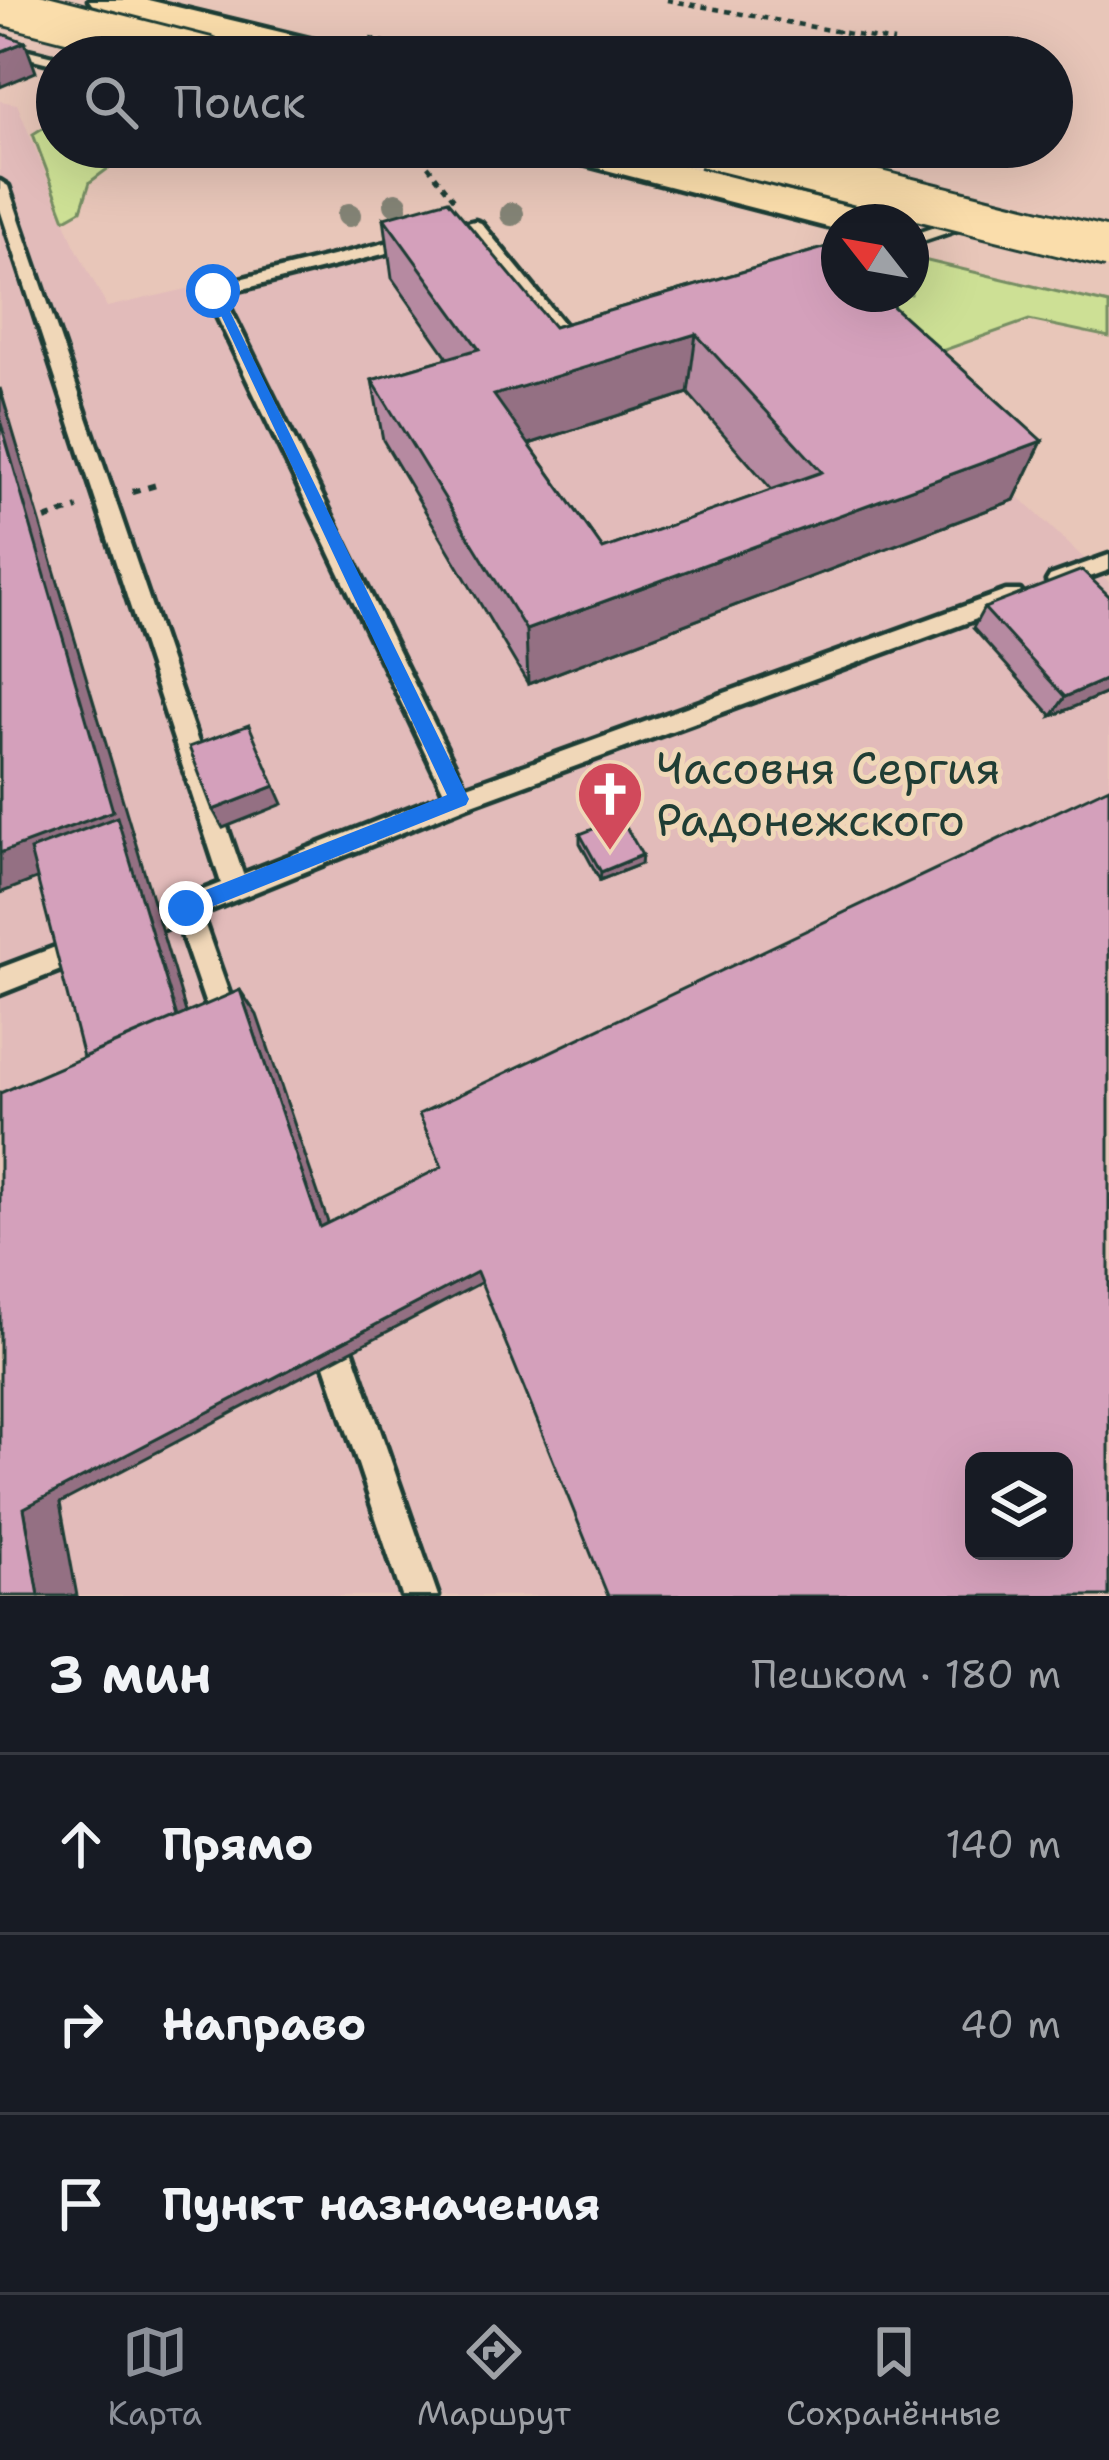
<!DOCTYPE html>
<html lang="ru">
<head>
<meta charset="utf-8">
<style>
	body { margin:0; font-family:"Shantell Sans",sans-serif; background:#242831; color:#f1f3f6 }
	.controls { position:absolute; right:36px; bottom:36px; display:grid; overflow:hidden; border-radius:18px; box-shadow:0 12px 48px #0002 }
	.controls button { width:108px; height:108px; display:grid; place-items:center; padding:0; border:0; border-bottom:3px solid #363941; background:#171b24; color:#f1f3f6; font:60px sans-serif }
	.compass { position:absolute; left:821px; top:204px; width:108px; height:108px; border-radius:50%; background:#171b24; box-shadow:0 12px 48px #0002; rotate:301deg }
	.stop { position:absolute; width:36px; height:36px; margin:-27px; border:9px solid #1a73e8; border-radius:50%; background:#fff }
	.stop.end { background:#1a73e8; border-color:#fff; box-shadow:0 3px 12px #0008 }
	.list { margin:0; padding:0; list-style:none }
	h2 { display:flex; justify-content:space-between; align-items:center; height:156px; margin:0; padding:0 48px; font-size:51px }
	h2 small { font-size:39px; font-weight:400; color:#9ea1a6 }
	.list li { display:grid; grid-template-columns:78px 1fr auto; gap:36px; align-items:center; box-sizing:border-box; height:180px; padding:0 48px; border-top:3px solid #363941 }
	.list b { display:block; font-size:45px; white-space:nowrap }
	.list em { font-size:39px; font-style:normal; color:#9ea1a6 }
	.icon { flex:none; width:66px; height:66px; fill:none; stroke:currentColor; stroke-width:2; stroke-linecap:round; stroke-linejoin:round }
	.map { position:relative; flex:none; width:1109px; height:1596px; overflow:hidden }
	.search { position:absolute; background:#171b24; box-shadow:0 12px 48px #0002; left:36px; right:36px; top:36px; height:132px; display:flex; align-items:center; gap:30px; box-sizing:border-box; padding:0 42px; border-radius:66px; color:#9ea1a6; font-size:45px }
	.sheet { height:696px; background:#171b24 }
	nav { display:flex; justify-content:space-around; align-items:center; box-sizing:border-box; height:168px; border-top:3px solid #363941; background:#171b24; font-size:33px; color:#9ea1a6 }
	nav a { display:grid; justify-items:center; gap:6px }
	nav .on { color:#8c9099 }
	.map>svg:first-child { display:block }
</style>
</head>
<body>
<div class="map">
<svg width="1109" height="1596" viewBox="0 0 1109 1596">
	<rect width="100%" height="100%" fill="#e8c6b9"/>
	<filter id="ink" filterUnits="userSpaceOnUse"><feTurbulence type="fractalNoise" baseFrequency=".00833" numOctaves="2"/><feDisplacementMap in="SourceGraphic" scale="24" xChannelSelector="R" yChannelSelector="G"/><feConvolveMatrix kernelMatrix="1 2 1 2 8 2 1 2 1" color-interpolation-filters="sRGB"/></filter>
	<g filter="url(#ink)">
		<path fill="#e2bbba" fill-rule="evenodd" d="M0,101L17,104L74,244L107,307L483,222L552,320L626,323L795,285L1109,582V1596H0ZM974,1461H1064V1551H974Z"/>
		<path fill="#cde095" stroke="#768e64" stroke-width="3" d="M57,119V147H137L90,182L81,210L65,219L33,134Z
			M919,259L1109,304V337L1029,320L908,363L820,290L911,294V262Z"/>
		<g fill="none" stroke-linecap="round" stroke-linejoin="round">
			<g stroke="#1f3d34" stroke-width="9">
				<path id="lane" d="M121,31L132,34L93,57H76Z
					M0,43L57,57V65L0,51Z
					M0,181L8,186L243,874L445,794L205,291L207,287L475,221L481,223L585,350L576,355L570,354L471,232L223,294L465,787L1006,591H1020L1024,597L1020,603L467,806L201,914L242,1031L238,1040L228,1044L218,1040L178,923L131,942L122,938L118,930L122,922L221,883L0,209Z
					M955,220L963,225L961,228L911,245V235Z
					M1109,555V570L1057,589L1047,581L1050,576Z
					M87,935L96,938L100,947L96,956L0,994V968Z
					M328,1310L339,1315L344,1326L438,1596H402L312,1326L317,1315Z"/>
			</g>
			<g stroke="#1f3d34" stroke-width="9">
				<path id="secondary" d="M637,147H704L789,169L795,178L789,187L775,190L643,155Z"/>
			</g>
			<g stroke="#1f3d34" stroke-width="9">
				<path id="primary" d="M89,0H148L351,49L356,57H294L94,7Z
					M542,147H610L874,213L880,222H839V230L548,155Z"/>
			</g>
			<path stroke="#1f3d34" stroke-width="4.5" stroke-dasharray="6 6" stroke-linecap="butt" d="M667,0L894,42
				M370,39L456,57
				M837,57L838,30
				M413,147L457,203"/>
			<path stroke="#1f3d34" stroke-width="6" stroke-dasharray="8 8" stroke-linecap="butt" d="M132,492L156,485
				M45,519L78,508"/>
			<use href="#lane" fill="#f0d7b8" fill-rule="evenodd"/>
			<use href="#secondary" fill="#f0d7b8" fill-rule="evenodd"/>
			<use href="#primary" fill="#faddab" fill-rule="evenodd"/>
			<g stroke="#1f3d34" stroke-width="45" stroke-linecap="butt">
				<path id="primary-bridge" d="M0,4L207,57
					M704,147L1109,248"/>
			</g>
			<use href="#primary-bridge" stroke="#faddab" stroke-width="39"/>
		</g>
		<g fill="#838375">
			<circle cx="396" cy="204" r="12"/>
			<circle cx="512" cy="214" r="12"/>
			<circle cx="349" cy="215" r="12"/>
		</g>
		<path fill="#b68aa1" stroke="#1f3d34" stroke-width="3" fill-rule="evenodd" d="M384,218L554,327L827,247L1042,441L1014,500L528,684L383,440L372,380L448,358L392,278ZM688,393L772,490L603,549L529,444Z
			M1109,596V692L1052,716L973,628L984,608Z
			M580,834L642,855L641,864L600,880L580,843Z"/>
		<path fill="#947083" stroke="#1f3d34" stroke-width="3" d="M25,42L36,72L0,87V52Z
			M696,334L688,393L498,454L494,395Z
			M0,388L194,1039L105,1080L125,845L0,893Z
			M1042,441L1014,500L528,684L526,630Z
			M1109,678V692L1052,716L1065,697Z
			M275,786L283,804L223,828L213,810Z
			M642,855L641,864L600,880L601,872Z
			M240,990L257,1015L334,1240L320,1227Z
			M477,1272L482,1282L60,1503L77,1596H39L24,1508Z"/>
		<path fill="#d4a0bb" stroke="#1f3d34" stroke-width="3" fill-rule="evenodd" d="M0,33L25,42L0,52Z
			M448,200L554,327L827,247L839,258V294H879L1042,441L526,630L372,380L479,349L384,218ZM696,334L822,472L603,549L494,395Z
			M0,420L113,811L0,853Z
			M1082,570L1109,596V678L1065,697L984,608Z
			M249,725L275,786L213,810L189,747Z
			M1109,787V1596H608L477,1272L24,1508L39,1596H0V1093L240,990L320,1227L442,1167L419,1114ZM974,1461H1064V1551H974Z
			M117,817L177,1017L83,1057L30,850Z
			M621,818L642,855L601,872L580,834Z"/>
	</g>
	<path fill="#1a73e8" d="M208,288L220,291L469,799L466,805L186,917L175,908L178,901L447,795Z"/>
	<defs>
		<g id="church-pin" transform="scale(3.45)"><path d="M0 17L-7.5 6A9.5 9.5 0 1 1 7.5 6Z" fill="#d1495b" stroke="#f0d7b8"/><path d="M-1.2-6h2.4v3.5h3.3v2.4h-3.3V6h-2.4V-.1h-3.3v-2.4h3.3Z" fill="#fff"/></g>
	</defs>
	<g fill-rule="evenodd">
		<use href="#church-pin" x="610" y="794"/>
	</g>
	<g text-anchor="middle" stroke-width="10" stroke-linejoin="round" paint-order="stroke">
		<g font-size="45" fill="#1f3d34" stroke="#f0d7b8" text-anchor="start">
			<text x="656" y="784">Часовня Сергия<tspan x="656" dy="52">Радонежского</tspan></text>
		</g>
	</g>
</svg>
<div class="controls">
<button><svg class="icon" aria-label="layers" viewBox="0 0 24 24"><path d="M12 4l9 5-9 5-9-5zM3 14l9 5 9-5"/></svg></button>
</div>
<svg class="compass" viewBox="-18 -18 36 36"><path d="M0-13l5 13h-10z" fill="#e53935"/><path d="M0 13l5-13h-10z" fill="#9ea1a6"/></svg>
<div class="stop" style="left:213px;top:291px"></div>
<div class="stop end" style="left:186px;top:908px"></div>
<div class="search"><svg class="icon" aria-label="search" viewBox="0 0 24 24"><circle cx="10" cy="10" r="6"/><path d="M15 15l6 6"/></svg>Поиск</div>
</div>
<section class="sheet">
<h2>3 мин<small>Пешком · 180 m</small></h2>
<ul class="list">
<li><svg class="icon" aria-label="ahead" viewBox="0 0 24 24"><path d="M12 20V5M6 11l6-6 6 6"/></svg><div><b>Прямо</b></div><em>140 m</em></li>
<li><svg class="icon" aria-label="right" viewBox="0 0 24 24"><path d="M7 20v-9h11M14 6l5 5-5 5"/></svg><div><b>Направо</b></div><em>40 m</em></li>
<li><svg class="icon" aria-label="arrive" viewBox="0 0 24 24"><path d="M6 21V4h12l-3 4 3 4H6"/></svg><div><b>Пункт назначения</b></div></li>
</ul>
</section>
<nav>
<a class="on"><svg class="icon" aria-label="map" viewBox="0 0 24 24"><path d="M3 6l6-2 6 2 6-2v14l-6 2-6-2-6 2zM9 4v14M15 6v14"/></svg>Карта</a>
<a><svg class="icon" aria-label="directions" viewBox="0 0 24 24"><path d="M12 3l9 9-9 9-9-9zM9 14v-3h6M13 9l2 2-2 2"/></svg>Маршрут</a>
<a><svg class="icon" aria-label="saved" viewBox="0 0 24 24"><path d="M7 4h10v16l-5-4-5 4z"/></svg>Сохранённые</a>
</nav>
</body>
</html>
